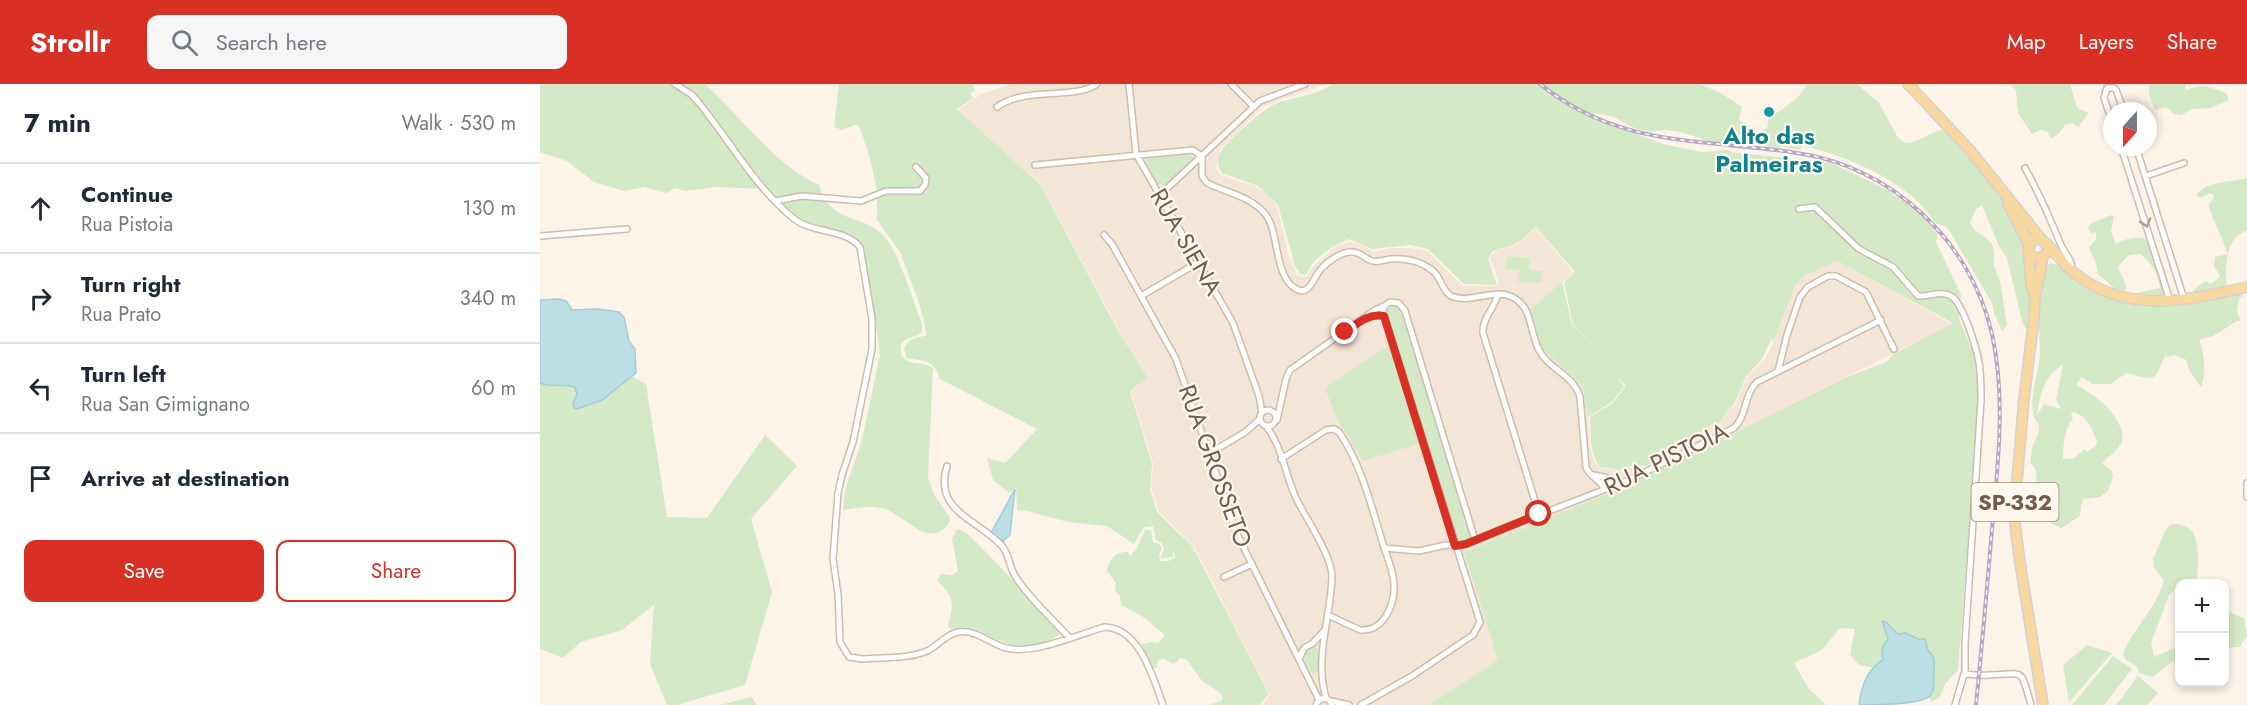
<!DOCTYPE html>
<html lang="en">
<head>
<meta charset="utf-8">
<style>
	body { margin:0; font-family:Jost,sans-serif; background:#f6f6f7; color:#1f2937 }
	.controls { position:absolute; right:18px; bottom:18px; display:grid; overflow:hidden; border-radius:12px; box-shadow:0 3px 9px #0003 }
	.controls button { width:54px; height:54px; display:grid; place-items:center; padding:0; border:0; border-bottom:2px solid #e0e1e3; background:#fff; color:#1f2937; font:30px sans-serif }
	.compass { position:absolute; left:1563px; top:18px; width:54px; height:54px; border-radius:50%; background:#fff; box-shadow:0 3px 9px #0003; rotate:201deg }
	.stop { position:absolute; width:18px; height:18px; margin:-14px; border:4px solid #d93025; border-radius:50%; background:#fff }
	.stop.end { background:#d93025; border-color:#fff; box-shadow:0 2px 6px #0008 }
	.list { margin:0; padding:0; list-style:none }
	h2 { display:flex; justify-content:space-between; align-items:center; height:78px; margin:0; padding:0 24px; font-size:26px }
	h2 small { font-size:20px; font-weight:400; color:#747a83 }
	.list li { display:grid; grid-template-columns:39px 1fr auto; gap:18px; align-items:center; box-sizing:border-box; height:90px; padding:0 24px; border-top:2px solid #e0e1e3 }
	.list b { display:block; font-size:22px; white-space:nowrap }
	.list p { margin:0; font-size:20px; white-space:nowrap; color:#747a83 }
	.list em { font-size:20px; font-style:normal; color:#747a83 }
	.actions { display:flex; gap:12px; padding:18px 24px }
	.actions a { flex:1; padding:14px 0; border:2px solid #d93025; border-radius:12px; text-align:center; font-size:21px; color:#d93025 }
	.actions .main { background:#d93025; color:#fff }
	.icon { flex:none; width:33px; height:33px; fill:none; stroke:currentColor; stroke-width:2; stroke-linecap:round; stroke-linejoin:round }
	.map { position:relative; flex:none; width:1707px; height:621px; overflow:hidden }
	header { display:flex; align-items:center; gap:36px; box-sizing:border-box; height:84px; padding:0 30px; background:#d93025; color:#fff }
	header strong { font-size:28px }
	nav { display:flex; gap:33px; margin-inline-start:auto; font-size:21px }
	.search { width:420px; height:54px; background:#f6f6f7; display:flex; align-items:center; gap:15px; box-sizing:border-box; padding:0 21px; border-radius:12px; color:#747a83; font-size:22px }
	main { display:flex }
	aside { flex:1; background:#fff }
	.map>svg:first-child { display:block }
</style>
</head>
<body>
<header>
<strong>Strollr</strong>
<div class="search"><svg class="icon" aria-label="search" viewBox="0 0 24 24"><circle cx="10" cy="10" r="6"/><path d="M15 15l6 6"/></svg>Search here</div>
<nav><a>Map</a><a>Layers</a><a>Share</a></nav>
</header>
<main>
<aside>
<h2>7 min<small>Walk · 530 m</small></h2>
<ul class="list">
<li><svg class="icon" aria-label="ahead" viewBox="0 0 24 24"><path d="M12 20V5M6 11l6-6 6 6"/></svg><div><b>Continue</b><p>Rua Pistoia</p></div><em>130 m</em></li>
<li><svg class="icon" aria-label="right" viewBox="0 0 24 24"><path d="M7 20v-9h11M14 6l5 5-5 5"/></svg><div><b>Turn right</b><p>Rua Prato</p></div><em>340 m</em></li>
<li><svg class="icon" aria-label="left" viewBox="0 0 24 24"><path d="M17 20v-9H6M10 6l-5 5 5 5"/></svg><div><b>Turn left</b><p>Rua San Gimignano</p></div><em>60 m</em></li>
<li><svg class="icon" aria-label="arrive" viewBox="0 0 24 24"><path d="M6 21V4h12l-3 4 3 4H6"/></svg><div><b>Arrive at destination</b></div></li>
</ul>
<div class="actions"><a class="main">Save</a><a>Share</a></div>
</aside>
<div class="map">
<svg width="1707" height="621" viewBox="0 0 1707 621">
	<rect width="100%" height="100%" fill="#fcf4e8"/>
	<path fill="#f3e6d6" d="M471,0H786L724,22L680,65L676,85L682,92L715,102L726,109L737,122L748,170L756,188L758,192L764,193L767,192L771,184L796,162L809,158L817,159L834,168L851,164H870L887,167L923,202H959L955,185L950,176L951,172L957,166L976,161L996,144L1034,189L1022,198L1032,241L1085,287L1077,293L1084,303L1072,318L1048,333L1050,362L1054,376L1060,384L1081,387L1089,383H1106L1168,351L1167,343L1178,339L1195,321L1207,293L1224,276L1234,257L1255,201L1266,191L1297,177L1412,240L1122,385L1065,411L924,468L958,576L889,621H722L730,611L655,464L619,428L611,404L613,380L591,307L608,294L577,243L500,99L418,26L441,10Z"/>
	<path fill="#d4e9c6" fill-rule="evenodd" d="M0,0H165C202,33 233,80 279,101C291,143 328,128 348,157C362,178 372,215 382,239V248C376,254 367,252 361,260V271C368,283 384,276 393,284L388,394L395,412L409,432L410,437C391,468 366,432 345,425C332,421 316,424 303,426L305,406L322,356L340,270L324,162C311,144 283,146 263,137C249,131 238,116 227,105L177,103L145,107L135,104L126,109L104,103L84,107L54,98L27,77L0,68Z
		M299,0H433L435,7L430,9L433,14L417,25L500,100L576,243L608,294L590,307L612,380L610,405L617,428L652,462L654,465L652,468L655,467L729,610L719,621H669L681,617L683,613L678,607L662,597L647,576L640,574L634,580L622,574L617,578V584H612L603,569L602,560L611,558L618,559L625,551L602,532L581,521L580,511L575,507L576,499L567,487C570,475 574,468 588,468L590,472L596,466L605,446H611L613,458L619,460L622,464L619,471L620,477H628L635,473L633,464V473L621,474L624,465L622,459L616,456L613,442L604,443L594,460L567,442L528,438L487,427L477,426L476,403L469,409L453,396L447,374L465,379L497,345L400,295C394,275 384,277 366,274L364,264L370,256L387,251L379,218L360,168L337,136C339,104 331,74 320,44L317,40L302,46L294,43Z
		M793,0H1159L1181,9L1202,23L1199,34L1204,41L1218,49L1227,44L1229,33C1246,24 1257,16 1268,0H1317L1339,19L1358,54L1366,59C1381,58 1391,47 1405,45C1428,71 1457,96 1473,127C1485,151 1488,182 1493,208L1504,184L1511,179L1534,187L1562,206L1600,214L1595,209L1620,204C1621,192 1609,176 1600,170L1589,171L1578,182C1579,191 1588,197 1586,206L1575,205L1557,189C1558,179 1552,173 1549,163L1556,156V150L1555,148L1551,150L1548,143L1552,139L1571,131L1574,133L1571,147L1576,160C1584,155 1601,150 1609,157L1625,202L1624,209L1615,215L1655,209L1653,207L1665,197L1671,200L1678,195L1680,191L1674,183L1675,173L1688,170L1669,124V120L1674,114V111L1670,109L1659,114L1656,111C1669,96 1689,99 1707,94V147C1686,152 1684,185 1687,203L1705,214L1699,213L1697,228L1701,237H1697L1673,252L1659,256C1665,268 1666,291 1661,303L1649,286L1646,276L1635,271L1624,273C1614,301 1613,295 1586,289L1571,300H1552L1542,293L1536,301C1554,309 1587,336 1582,357C1579,366 1568,373 1562,379L1572,387L1573,392L1568,407L1560,413L1544,415L1541,421L1540,432L1521,444L1509,438L1520,428L1519,419L1509,418L1503,409L1497,410L1496,386L1490,378C1491,373 1492,365 1493,361C1497,351 1499,352 1499,340C1484,327 1499,288 1500,271C1501,261 1498,249 1498,238L1487,245L1483,241L1467,174L1459,162L1442,121L1436,125L1430,139L1434,145L1452,159L1454,167V182L1460,197L1467,241L1462,247L1454,229L1452,219L1407,143L1395,139C1375,101 1303,69 1262,62L1260,66L1242,63L1224,66L1223,62L1203,51L1179,58H1172L1141,48L1126,46L1110,48L1094,44L1074,33L1055,29L1052,33L1126,61L1162,68L1187,66L1196,69L1259,75L1277,79L1289,78L1352,108L1354,112C1368,113 1384,131 1394,141V146L1398,150L1396,158L1421,211L1419,233L1421,240L1440,284L1439,317L1418,586L1405,600L1400,613L1391,618L1390,613L1395,598L1394,576L1378,555L1358,550L1346,538H1343L1348,555L1343,576L1332,583L1319,581L1310,571L1315,545L1300,544L1282,566L1254,579L1269,605L1286,621H889L958,576L924,468L1065,411L1122,385L1307,293L1346,278L1354,270L1413,239L1297,177L1266,191L1255,201L1234,257L1231,256L1222,275L1206,293L1194,320L1178,339L1166,343L1168,350L1106,382H1089L1081,386L1060,383C1049,368 1051,351 1050,333L1073,319L1086,302L1077,293L1084,303L1072,318L1048,333L1043,302L1002,264L990,226L1022,198L1032,241L1075,278L1033,241L1024,198L1035,188L996,143C990,147 984,155 977,159C965,166 954,161 948,175L957,201L924,200L888,165L870,161L832,165L809,155C792,162 773,174 766,191L760,190L755,182L738,121L718,102L682,89C678,83 676,74 681,67C687,57 724,24 735,20C753,12 777,12 793,0ZM1523,281L1516,315L1521,325L1504,320L1497,331C1500,312 1504,291 1523,281ZM1533,328C1548,332 1552,345 1557,357L1556,362L1546,368L1545,365L1534,374L1523,375C1523,363 1524,344 1533,335L1531,331Z
		M1462,0H1530L1537,24L1549,29L1538,43L1532,39L1525,41L1519,49L1511,55L1507,47L1500,46L1492,50L1478,29L1476,6L1471,1Z
		M1609,0H1646L1645,6C1664,0 1667,2 1686,9L1689,16L1670,24L1653,25L1641,31L1634,30L1626,23L1615,26L1609,10Z
		M650,69L654,73L653,76L624,102C615,101 605,85 607,75L612,72Z
		M967,173L990,174L989,186L1002,187L1001,199L978,198L979,186L966,185Z
		M854,220L860,224L931,451L926,458H922L917,454L846,228L849,223Z
		M0,243L106,300L127,433L167,434L225,351L257,382L211,435L232,508L205,601L137,621H127L110,580L114,521L82,546L41,558L23,574L0,565Z
		M850,260L881,359L823,377L797,335L785,304Z
		M1638,440C1642,441 1648,443 1651,446C1660,456 1660,487 1655,499L1640,500L1629,511L1611,559L1614,573L1639,562V575L1632,578L1613,593L1599,589L1596,582L1586,576L1583,570C1594,543 1617,524 1624,496L1614,484L1613,475L1625,447L1630,441Z
		M418,445L428,450L440,462L520,545L521,550L507,558L482,562L471,561L426,543L411,545L408,543C413,520 416,514 397,497L401,490L412,491L418,487L412,454Z
		M1685,526L1704,534L1707,551L1700,563L1685,564Z
		M1547,561L1572,569L1529,618L1523,581Z
		M774,562L778,565V587L774,590L771,589L763,572L766,566Z
		M1573,572L1592,585L1564,621H1532Z
		M1598,592L1618,609L1607,621H1576Z
		M211,613L217,621H180Z"/>
	<path fill="#bcdfe5" stroke="#a3ced7" stroke-width="1.5" d="M19,215L26,217L32,226L57,225L79,228L84,233L89,257L95,265L96,289L62,316L37,325L34,324L33,320L37,310L35,303C22,298 13,305 0,299V216Z
		M475,405L470,451L462,458H459L451,449Z
		M1342,537L1346,538L1358,550L1366,549L1378,555H1385L1388,567C1396,572 1394,580 1394,588C1394,596 1395,604 1391,611C1383,621 1334,621 1319,621C1321,603 1327,585 1343,576C1341,566 1342,562 1348,555Z"/>
	<g fill="none" stroke-linecap="round" stroke-linejoin="round">
		<g stroke="#cebcae" stroke-width="8">
			<path id="street" d="M135,0L152,11L159,19C190,57 215,103 253,134C272,150 305,144 320,163L332,235V265L313,358L302,391L298,409L293,475L298,510L300,558L309,573L323,575C343,573 369,575 387,567C398,562 406,550 418,548C435,545 451,560 466,564C492,571 538,551 564,543C599,543 613,593 623,621
				M589,0L596,70L693,239L719,312L722,329
				M691,0L714,23
				M457,23C486,2 535,16 557,0
				M1572,37L1564,14L1567,4H1574L1576,6L1584,27
				M1581,63L1630,217
				M1596,63L1644,215
				M495,81L653,66L662,72V92L667,99C687,109 711,112 726,131C739,147 734,193 756,205C770,213 774,192 781,185C787,178 802,167 812,168C821,168 825,175 832,177C838,179 844,176 850,175C865,174 881,177 893,187C901,193 902,207 911,212C929,220 952,205 970,212C993,221 989,247 999,266C1008,285 1034,291 1040,313L1046,383C1049,392 1059,395 1065,405
				M1485,84C1499,109 1510,134 1521,161C1525,170 1532,175 1532,186
				M1606,92L1644,79
				M619,112L720,17L765,0
				M235,117L262,112L321,117L346,107H380L385,101L386,94L376,83
				M1259,125L1275,123L1319,165L1353,183L1378,212C1389,213 1400,206 1411,212C1423,219 1436,263 1439,278C1441,290 1441,303 1441,316L1425,559V590
				M564,151L572,160L636,275L697,450L779,616
				M0,152L87,145
				M958,210C955,224 942,234 943,249L999,430
				M601,212L659,178
				M1238,287L1247,251L1260,213L1268,203L1288,192H1296L1326,208L1354,265
				M720 334a8 8 0 1 1 16 0a8 8 0 1 1-16 0Z
				M737,336L746,295L750,286L835,226L844,222
				M726,342C742,362 745,390 756,414C765,433 792,472 792,492C791,534 774,573 786,614
				M668,370L704,349L720,335
				M741,375L786,346L794,345L799,348C822,382 831,421 843,460C847,473 853,486 854,500C855,520 844,548 820,546L788,531
				M407,382C393,428 438,435 462,462C470,471 469,485 477,495C491,516 511,534 529,553
				M1054,391L1068,394L1075,401
				M1707,399V413
				M844,464L879,467L906,461L919,462L1089,396L1194,344C1207,332 1204,310 1217,298L1341,236
				M684,493L712,480
				M759,575L764,564L773,559L785,546
				M791,617L809,621
				M776,621C778,615 783,613 789,616L792,621
				M821,621L872,592L933,551L940,538L843,228L844,222L850,218L859,219L865,227L935,456
				M1415,621L1424,590C1432,590 1440,592 1449,591C1485,590 1480,582 1491,621"/>
		</g>
		<g stroke="#d8d1cd" stroke-width="12">
			<path id="primary" d="M1368,0L1429,65L1502,156
				M1468,119L1489,161
				M1507,160C1516,169 1522,179 1532,187C1583,231 1647,217 1707,203
				M1488,167L1494,174H1500L1506,170C1510,160 1503,153 1493,156L1488,164L1491,199L1495,214L1494,233L1484,315L1474,431L1480,479L1503,621
				M1496,209L1503,173"/>
		</g>
		<use href="#street" stroke="#fff" stroke-width="5"/>
		<use href="#primary" stroke="#f8d9a2" stroke-width="9"/>
		<g stroke="#b7a6c6" stroke-width="4">
			<path id="rail" d="M1000,0C1081,65 1162,54 1257,69C1352,83 1430,156 1452,250C1466,313 1458,382 1452,445C1447,504 1442,562 1436,621"/>
		</g>
		<use href="#rail" stroke="#fef8ee" stroke-width="1.5" stroke-dasharray="4.5" stroke-linecap="butt"/>
	</g>
	<defs><path id="oneway-chevron" d="M-2-3.5L2.5 0L-2 3.5" fill="none" stroke-width="1.6" stroke-linecap="round" stroke-linejoin="round" transform="scale(1.5)"/></defs>
	<use stroke="#ac9d94" href="#oneway-chevron" transform="translate(1606 139) rotate(73)"/>
	<g fill="none" stroke-linecap="round" stroke-linejoin="round">
		<path stroke="#d93025" stroke-width="8" d="M805,248C817,240 828,229 844,232L915,462L926,460L999,430"/>
	</g>
	<circle fill="#0f9aa8" stroke="#fef8ee" stroke-width="2" cx="1229" cy="28" r="6"/>
	<g text-anchor="middle" stroke-width="4.5" stroke-linejoin="round" paint-order="stroke">
		<rect fill="#fef8ee" stroke="#9e8a7d" stroke-width="1.5" x="1431.5" y="399" width="87" height="38" rx="4.5"/>
		<g font-size="22" font-weight="bold" fill="#755b4c">
			<text x="1475" y="426">SP-332</text>
		</g>
		<g font-size="24" font-weight="bold" fill="#0d838f" stroke="#fef8ee">
			<text x="1229" y="60">Alto das<tspan x="1229" dy="28">Palmeiras</tspan></text>
		</g>
		<g font-size="24" fill="#755b4c" stroke="#fef8ee">
			<text transform="translate(646 158) rotate(60)" y="8">RUA SIENA</text>
			<text transform="translate(1126 375) rotate(-26)" y="8">RUA PISTOIA</text>
			<text transform="translate(675 382) rotate(70)" y="8">RUA GROSSETO</text>
		</g>
	</g>
</svg>
<div class="controls">
<button>+</button>
<button>−</button>
</div>
<svg class="compass" viewBox="-18 -18 36 36"><path d="M0-13l5 13h-10z" fill="#e53935"/><path d="M0 13l5-13h-10z" fill="#747a83"/></svg>
<div class="stop" style="left:999px;top:430px"></div>
<div class="stop end" style="left:805px;top:248px"></div>
</div>
</main>
</body>
</html>
